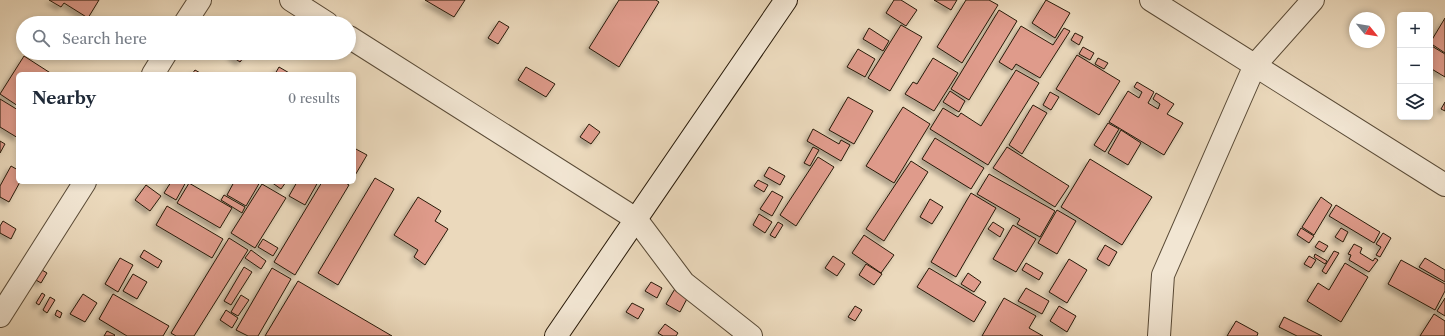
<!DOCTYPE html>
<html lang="en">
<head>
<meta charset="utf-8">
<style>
	body { margin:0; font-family:"Libre Caslon Text",serif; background:#f2f2f3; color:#1f2937 }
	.controls { position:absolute; right:12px; top:12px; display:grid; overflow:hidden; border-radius:6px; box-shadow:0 2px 6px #0003 }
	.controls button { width:36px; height:36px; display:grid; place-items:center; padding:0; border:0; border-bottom:1px solid #e0e1e3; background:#fff; color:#1f2937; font:20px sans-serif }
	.compass { position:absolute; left:1349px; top:12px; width:36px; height:36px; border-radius:50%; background:#fff; box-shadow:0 2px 6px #0003; rotate:120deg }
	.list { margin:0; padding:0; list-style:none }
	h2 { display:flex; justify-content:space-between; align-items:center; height:52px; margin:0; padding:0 16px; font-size:17px }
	h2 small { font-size:13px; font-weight:400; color:#747a83 }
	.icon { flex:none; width:22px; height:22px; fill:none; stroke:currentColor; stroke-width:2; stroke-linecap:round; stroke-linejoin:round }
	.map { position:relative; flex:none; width:1445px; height:336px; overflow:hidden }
	.search { position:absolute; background:#fff; box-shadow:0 2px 6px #0003; left:16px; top:16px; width:340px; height:44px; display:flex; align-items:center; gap:10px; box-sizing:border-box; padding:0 14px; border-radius:22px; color:#747a83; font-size:15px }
	.panel { position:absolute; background:#fff; box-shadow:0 2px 6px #0003; left:16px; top:72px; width:340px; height:112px; border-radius:6px }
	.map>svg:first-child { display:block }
</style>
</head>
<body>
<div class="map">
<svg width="1445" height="336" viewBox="0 0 1445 336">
	<defs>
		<filter id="shadow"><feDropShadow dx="-3.5" dy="3.5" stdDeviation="2" flood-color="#0004"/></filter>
	</defs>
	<rect width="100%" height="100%" fill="#ebd9bc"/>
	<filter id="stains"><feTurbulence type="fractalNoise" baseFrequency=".005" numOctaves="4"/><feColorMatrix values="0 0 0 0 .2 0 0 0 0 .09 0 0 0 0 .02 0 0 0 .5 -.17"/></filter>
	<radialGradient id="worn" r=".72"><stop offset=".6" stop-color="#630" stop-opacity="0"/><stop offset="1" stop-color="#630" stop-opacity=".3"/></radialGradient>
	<path fill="#df9b8b" stroke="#281a09" filter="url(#shadow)" d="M49,0H99L88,18L64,3L61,7Z
		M425,0H465L454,17Z
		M619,0H656L659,2L619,67L589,48Z
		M894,0H901L917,10L906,26L886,13Z
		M934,0H957L951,10Z
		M966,0H989L998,5L962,63L937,47Z
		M1046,0L1070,13L1055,38L1032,23Z
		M999,10L1017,21L969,100L951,89Z
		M1445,18V53L1430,43Z
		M499,21L509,27L498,44L488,38Z
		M901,25L922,37L890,91L868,78Z
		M1021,26L1053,45L1064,28L1070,31L1040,78L1016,64L1012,70L999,62Z
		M869,28L889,41L883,51L863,39Z
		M1075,33L1083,37L1079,45L1071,40Z
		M1430,45L1445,54V77L1430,68Z
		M1083,47L1094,53L1090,60L1079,54Z
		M858,49L875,59L865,77L847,67Z
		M233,53H247L240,62L231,56Z
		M1077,55L1120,81L1099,115L1056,89Z
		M24,56L52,74H18V106L0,94Z
		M933,58L958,73L934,111L905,94L913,82L917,84Z
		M1098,58L1108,63L1104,69L1095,64Z
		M279,67L291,74H275Z
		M526,67L555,84L546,97L518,80Z
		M195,70L202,74H192Z
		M1016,70L1039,83L988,165L930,129L943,108L958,117L961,113L981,126Z
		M1137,82L1154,92L1148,103L1158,109L1160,104L1153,99L1156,93L1174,104L1167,114L1183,123L1164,155L1109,122L1128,91L1139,98L1142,92L1134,87Z
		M950,91L965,101L959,112L943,102Z
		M1050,92L1059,97L1051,110L1043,105Z
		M848,97L873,111L854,144L829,130Z
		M0,99L18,110V138L0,127Z
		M1445,102V111L1441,109Z
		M1033,105L1047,113L1022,154L1009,145Z
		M903,107L930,124L894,183L866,166Z
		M1108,123L1119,129L1105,152L1094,145Z
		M589,124L600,132L591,144L580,137Z
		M813,129L839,144L841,140L850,145L841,161L807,141Z
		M1121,130L1141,143L1128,165L1108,153Z
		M935,138L984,168L971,189L922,159Z
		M0,141L5,144L0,153Z
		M813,147L819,150L810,166L804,163Z
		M1007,147L1069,186L1055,207L993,168Z
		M354,148L367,155L354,177Z
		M818,157L834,167L796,226L780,215Z
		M1090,159L1152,197L1122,245L1061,207Z
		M911,161L928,172L884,241L866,229Z
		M11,166L18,170V182H20L9,202L0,197V186Z
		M769,167L785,176L780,185L764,176Z
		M989,174L1055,211L1040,237L1017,224L1020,219L977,194Z
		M375,178L394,189L338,285L318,273Z
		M758,180L768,185L764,192L754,186Z
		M171,182H186L176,200L164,193Z
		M234,182H260L246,206L227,195Z
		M271,182H286L281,189Z
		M297,182H318L305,205L289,196Z
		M322,182H344L349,185L295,275L274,262Z
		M189,183L232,208L220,228L177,203Z
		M262,184L286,198L255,248L231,233Z
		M146,185L161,196L150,211L135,200Z
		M772,191L783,197L772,216L760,209Z
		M971,193L996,208L956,277L931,262Z
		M224,195L245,207L242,213L221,200Z
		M418,197L441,211L435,221L448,229L425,265L414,257L418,250L394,235Z
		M1321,197L1332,205L1314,235L1302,227Z
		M930,199L943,207L932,224L920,217Z
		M1336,205L1380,232L1374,243L1329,216Z
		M167,206L223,239L212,258L156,225Z
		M1057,210L1076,221L1057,254L1038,243Z
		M759,214L772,222L765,233L753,225Z
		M3,221L16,229L11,239L0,233V226Z
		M778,222L783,225L775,238L770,235Z
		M993,222L1004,229L1000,237L988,229Z
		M1013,225L1036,239L1016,272L993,259Z
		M1301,228L1314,236L1309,243L1297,235Z
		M1341,228L1348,232L1343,242L1335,237Z
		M1383,233L1391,238L1380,257L1376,255L1381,247L1376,244Z
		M864,235L894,255L881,273L852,253Z
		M229,238L248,250L194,336H176L171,333Z
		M263,239L278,248L273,256L258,247Z
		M1319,241L1328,246L1324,252L1315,247Z
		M1354,244L1362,248L1360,253L1373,261L1375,258L1378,260L1369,272L1349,260L1351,255L1348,254Z
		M1105,245L1117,252L1109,266L1097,259Z
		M144,250L162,261L158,268L140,257Z
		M251,250L266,261L261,269L245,258Z
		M1334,251L1339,253L1326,274L1322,271Z
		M1315,254L1327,261L1325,264L1314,257Z
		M833,256L845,264L837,276L825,268Z
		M1309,256L1316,260L1311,268L1304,264Z
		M120,258L133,265L118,292L105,284Z
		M1425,258L1445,270V282L1419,267Z
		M1069,259L1087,270L1067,303L1049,292Z
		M1401,260L1445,284V291L1435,310L1388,284Z
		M1026,263L1043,273L1039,280L1022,270Z
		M1345,263L1368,277L1341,322L1307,301L1318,283L1329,290Z
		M866,264L882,274L874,285L859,275Z
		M244,267L252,272L231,305L224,301Z
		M272,268L291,279L258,336H248L236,330Z
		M929,268L986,302L974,322L917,287Z
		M42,270L47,273L41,283L36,280Z
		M968,273L981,282L974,292L961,284Z
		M133,274L147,282L137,299L123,291Z
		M298,281L392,336H265Z
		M651,282L662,288L657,298L645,291Z
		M676,287L689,295L680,312L666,304Z
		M1026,288L1049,301L1042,314L1018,301Z
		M42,293L45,295L39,305L36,303Z
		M83,294L97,303L85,322L70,314Z
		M113,294L169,326L163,336H127L99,319Z
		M241,295L249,300L238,316L231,312Z
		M50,297L55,300L47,313L43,310Z
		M1004,298L1036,316L1029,328L1043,336H982Z
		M1445,298V316L1437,311Z
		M632,303L644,309L638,319L626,312Z
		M855,306L862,310L855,321L848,317Z
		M1059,306L1076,316L1067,332L1050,321Z
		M57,310L62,313L60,318L55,315Z
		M226,310L238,318L232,328L220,320Z
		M1434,314L1445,321V336H1420Z
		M1284,317L1322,336H1297L1279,327Z
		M1236,321L1258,333L1257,336H1227Z
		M665,324L678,333L676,336H663L658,333Z
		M107,331L115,335L114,336H104Z"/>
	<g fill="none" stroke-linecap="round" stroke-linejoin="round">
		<g stroke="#594a36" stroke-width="24">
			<path id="minor" d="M291,0L327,23
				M1151,0L1445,185
				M185,23L200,0
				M349,37L636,219L684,283L751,336
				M153,74L166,53
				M0,316L85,182
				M1159,336L1163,275L1255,65L1313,0"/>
		</g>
		<g stroke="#281a09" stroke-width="24">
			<path id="secondary" d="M556,336L786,0"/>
		</g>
		<use href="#minor" stroke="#f2e6d3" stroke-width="22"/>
		<use href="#secondary" stroke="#f2e6d3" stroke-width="22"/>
	</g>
	<rect width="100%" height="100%" filter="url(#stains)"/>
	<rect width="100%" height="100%" fill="url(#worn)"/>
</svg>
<div class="controls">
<button>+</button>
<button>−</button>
<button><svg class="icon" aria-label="layers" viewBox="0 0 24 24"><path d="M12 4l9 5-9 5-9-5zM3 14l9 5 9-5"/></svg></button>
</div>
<svg class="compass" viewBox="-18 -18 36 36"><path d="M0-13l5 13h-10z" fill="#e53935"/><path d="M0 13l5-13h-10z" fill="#747a83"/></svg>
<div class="search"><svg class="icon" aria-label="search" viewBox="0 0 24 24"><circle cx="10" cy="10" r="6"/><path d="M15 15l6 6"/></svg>Search here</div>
<section class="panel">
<h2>Nearby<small>0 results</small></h2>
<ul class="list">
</ul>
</section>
</div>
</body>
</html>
